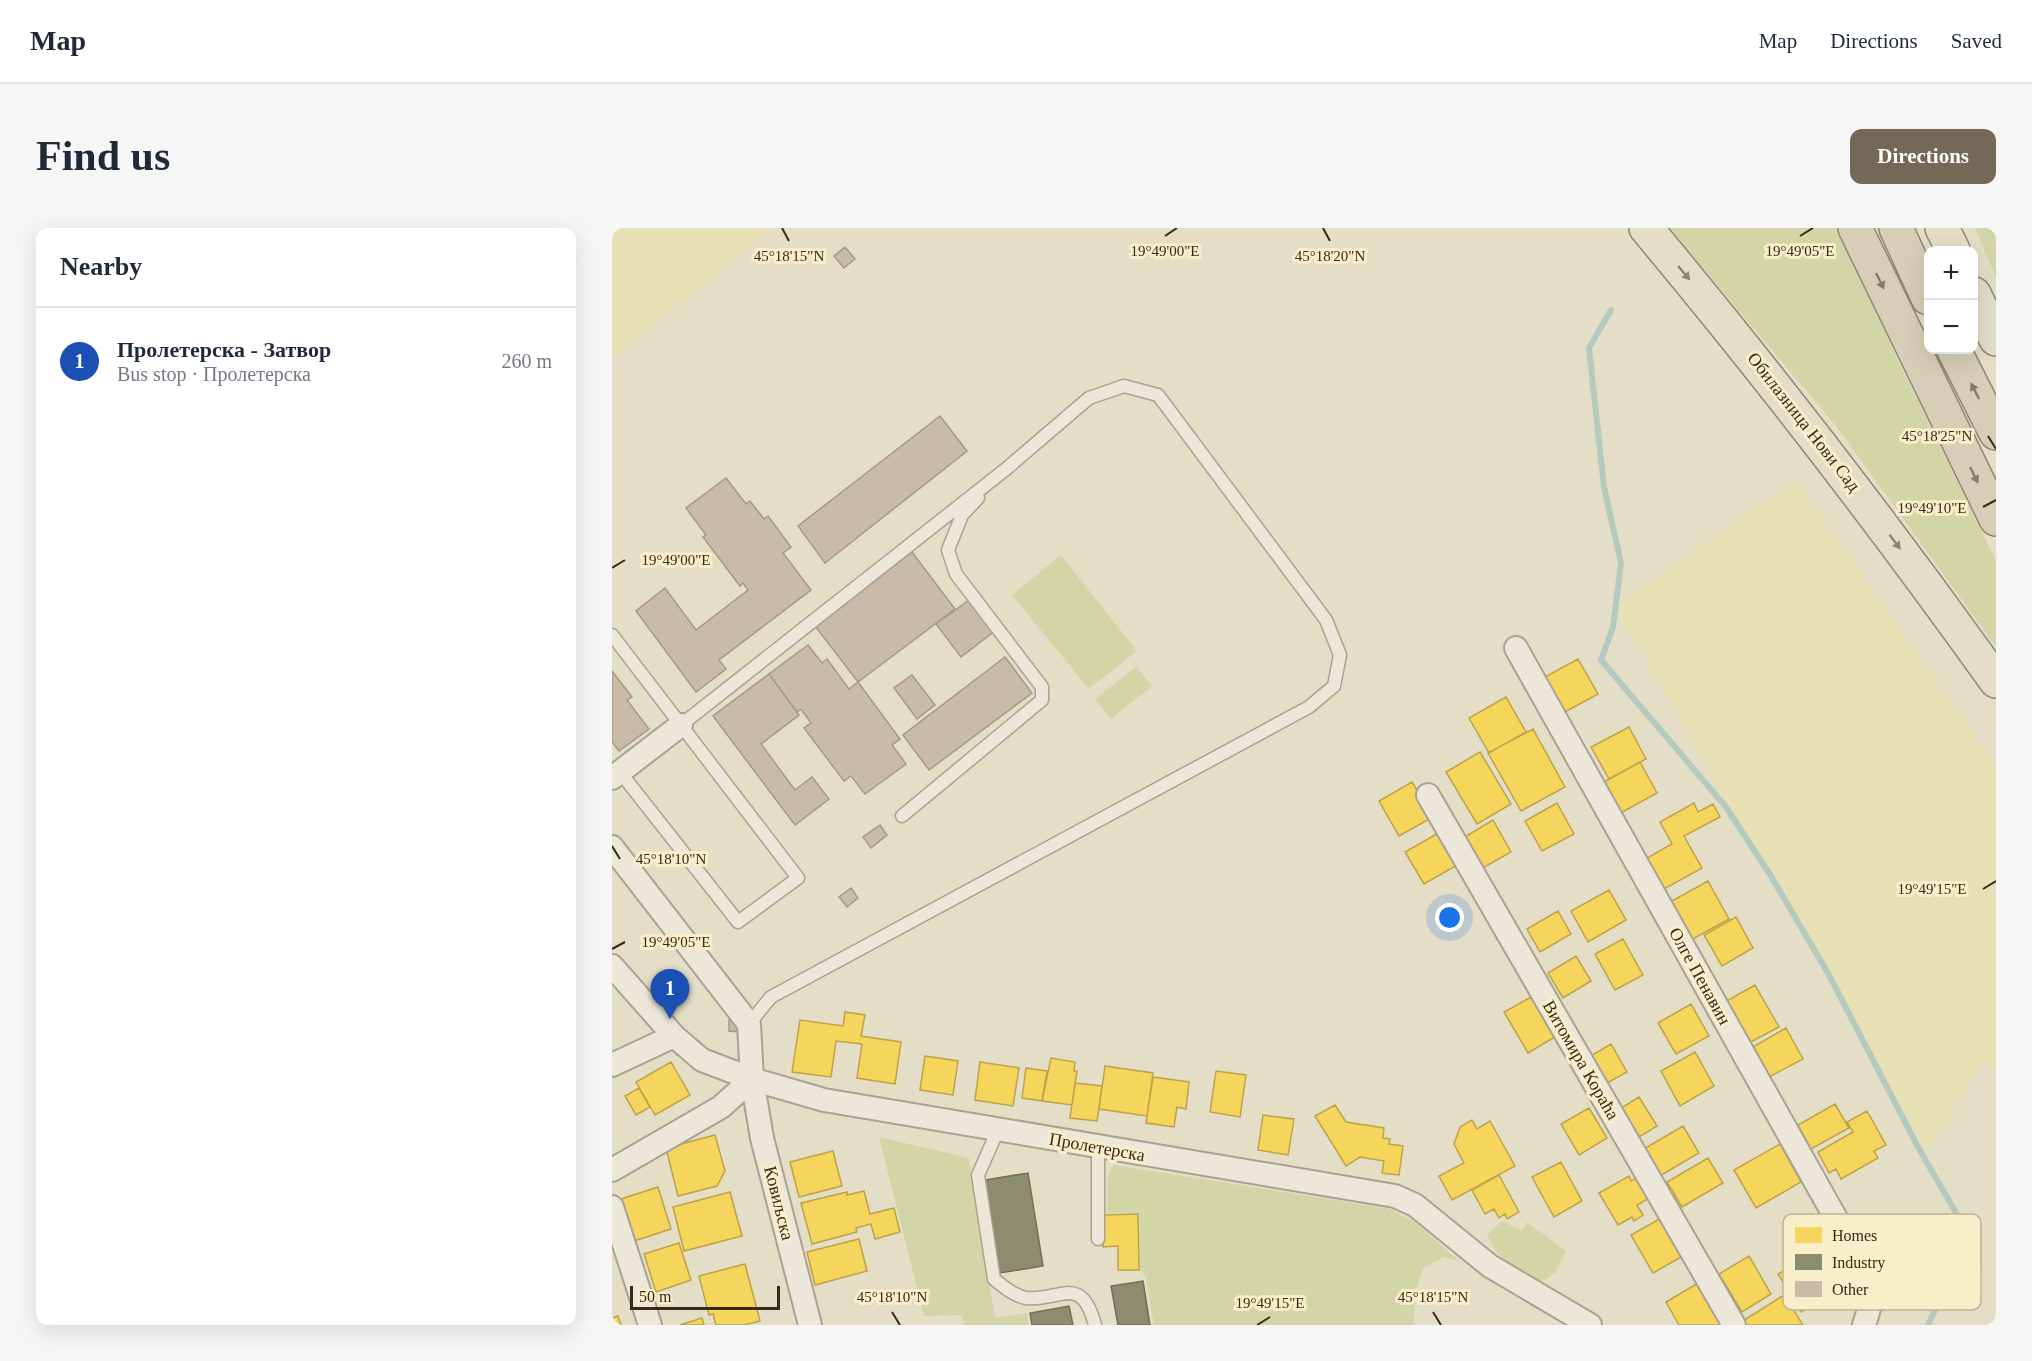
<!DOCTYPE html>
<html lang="en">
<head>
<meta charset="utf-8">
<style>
	body { margin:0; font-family:Georgia,serif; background:#f6f6f7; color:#1f2937 }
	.controls { position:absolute; right:18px; top:18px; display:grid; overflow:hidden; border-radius:12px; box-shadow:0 6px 24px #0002 }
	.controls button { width:54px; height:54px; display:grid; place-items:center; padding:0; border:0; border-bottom:2px solid #e0e1e3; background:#fff; color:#1f2937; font:30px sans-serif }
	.scale { position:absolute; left:18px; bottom:15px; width:150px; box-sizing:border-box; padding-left:6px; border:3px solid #372a19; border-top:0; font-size:16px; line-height:21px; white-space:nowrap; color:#372a19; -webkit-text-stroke:4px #f9eeca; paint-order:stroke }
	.you { position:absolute; left:838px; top:690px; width:21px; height:21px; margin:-15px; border:4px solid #fff; border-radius:50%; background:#1a73e8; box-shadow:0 0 0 9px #1a73e833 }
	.badge { display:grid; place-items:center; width:39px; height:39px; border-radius:50%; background:#746956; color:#fff; font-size:20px; font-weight:700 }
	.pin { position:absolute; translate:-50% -50px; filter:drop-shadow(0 2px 3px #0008) }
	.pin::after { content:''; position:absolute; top:32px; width:21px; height:18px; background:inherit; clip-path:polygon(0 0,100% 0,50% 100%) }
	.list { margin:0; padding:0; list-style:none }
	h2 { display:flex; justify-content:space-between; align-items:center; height:78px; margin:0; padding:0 24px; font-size:26px }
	h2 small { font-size:20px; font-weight:400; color:#747a83 }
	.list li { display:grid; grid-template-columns:39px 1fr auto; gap:18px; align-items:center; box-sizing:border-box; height:108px; padding:0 24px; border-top:2px solid #e0e1e3 }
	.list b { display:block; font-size:22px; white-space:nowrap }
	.list p { margin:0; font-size:20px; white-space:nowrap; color:#747a83 }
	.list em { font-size:20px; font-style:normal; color:#747a83 }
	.map { position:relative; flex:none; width:1384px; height:1097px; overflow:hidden; border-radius:12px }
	header { display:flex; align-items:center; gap:36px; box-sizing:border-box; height:84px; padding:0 30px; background:#fff; border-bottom:2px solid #e0e1e3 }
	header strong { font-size:28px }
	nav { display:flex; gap:33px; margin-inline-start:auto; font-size:21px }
	.intro { display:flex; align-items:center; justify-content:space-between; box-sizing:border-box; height:144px; padding:0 36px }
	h1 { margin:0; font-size:42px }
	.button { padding:15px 27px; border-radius:12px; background:#746956; color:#fff; font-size:21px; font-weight:700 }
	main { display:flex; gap:36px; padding:0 36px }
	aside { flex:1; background:#fff; border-radius:12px; box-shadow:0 6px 24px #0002 }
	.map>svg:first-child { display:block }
</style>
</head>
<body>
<header>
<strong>Map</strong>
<nav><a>Map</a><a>Directions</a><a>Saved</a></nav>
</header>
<div class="intro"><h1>Find us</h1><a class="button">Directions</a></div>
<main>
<aside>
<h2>Nearby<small></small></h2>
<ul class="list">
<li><span class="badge" style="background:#1a4fb4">1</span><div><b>Пролетерска - Затвор</b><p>Bus stop · Пролетерска</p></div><em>260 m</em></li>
</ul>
</aside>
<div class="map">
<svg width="1384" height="1097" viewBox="0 0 1384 1097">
	<rect width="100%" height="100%" fill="#e5dec6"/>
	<path fill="#e7e0b4" d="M0,0H161L0,131Z
		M1184,252L1384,538V844L1371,834L1316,924L1003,378Z"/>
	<path fill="#d2d6a7" d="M1057,0H1226L1286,132L1384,333V419L1224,198Z
		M1363,0H1384V49Z
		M449,327L525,423L477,461L400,367Z
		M524,439L540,458L499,491L483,471Z
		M267,909L357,930L383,1090L415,1085L417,1097H352L350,1087L312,1088Z
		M502,937L779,981L805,996L847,1033L832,1029L811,1040L803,1066L802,1097H542L534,1049L528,1042L527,985H495L496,945Z
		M890,993L910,1003L915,994L954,1023L944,1044L931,1053C909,1046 883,1030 875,1007Z"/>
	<path fill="#f6d55c" stroke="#bda248" stroke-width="1.5" d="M966,431L986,466L953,484L933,449Z
		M894,469L914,504L877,525L857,490Z
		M1017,499L1034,531L997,551L979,519Z
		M921,501L953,559L909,583L876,525Z
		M868,524L899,576L865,596L834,544Z
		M1028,534L1045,565L1007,586L990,555Z
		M800,554L821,589L787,608L767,573Z
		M945,575L962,606L930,623L913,593Z
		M1082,575L1086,584L1101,576L1108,589L1072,608L1090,640L1052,661L1035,630L1060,616L1048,594Z
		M881,592L899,624L869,641L851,610Z
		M828,604L847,636L812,656L793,624Z
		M1096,653L1117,691L1079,712L1058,674Z
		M997,662L1014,692L976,714L959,683Z
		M946,683L959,706L928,724L915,701Z
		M1124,689L1141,720L1110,738L1092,707Z
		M1011,711L1031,747L1003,762L983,726Z
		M964,728L979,753L951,770L936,745Z
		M1143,757L1167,799L1135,816L1111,775Z
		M919,769L943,809L916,825L892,784Z
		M1079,776L1097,808L1064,826L1046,795Z
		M233,784L253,787L249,808L289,814L283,856L245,850L250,816L224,813L219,849L180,844L188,792L231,798Z
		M1174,800L1191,831L1157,849L1141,819Z
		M999,816L1015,844L988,859L972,832Z
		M1083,824L1102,858L1068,878L1049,843Z
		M313,828L346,833L341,867L308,862Z
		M439,830L463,834L462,843H465L460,877L430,873Z
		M59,834L78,867L43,887L24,854Z
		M368,834L407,840L401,878L363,872Z
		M493,838L541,845L535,888L487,881Z
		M414,840L435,843L430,873L410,870Z
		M604,843L634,847L628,889L598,884Z
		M541,849L577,854L574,881L565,879L562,899L534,895Z
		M463,855L490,858L485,893L458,890Z
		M27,860L38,879L24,887L13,868Z
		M1027,869L1045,898L1019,914L1001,885Z
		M1223,876L1237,900L1199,921L1186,897Z
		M723,877L734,894L772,900L771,910L778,911L777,916L791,918L787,947L770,945L772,933L748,929L734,938L703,888Z
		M977,880L995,910L967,927L949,896Z
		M1255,883L1274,917L1262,923L1266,930L1229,951L1224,941L1217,945L1206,924L1241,904L1235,894Z
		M651,887L682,891L676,927L646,922Z
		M860,892L865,901L878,893L903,938L840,972L827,948L852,935L842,916L848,899Z
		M1071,898L1087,925L1046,949L1030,922Z
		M103,907L113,943L105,958L66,968L54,920Z
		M1168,916L1189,954L1144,980L1122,942Z
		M221,923L230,958L187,969L178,934Z
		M1096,930L1111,955L1070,979L1055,954Z
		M949,934L970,973L942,989L920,949Z
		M887,947L907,984L895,991L893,986L887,990L882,981L873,986L860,962Z
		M1017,948L1019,953L1027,949L1039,969L1025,977L1031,987L1022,993L1020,989L1006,997L987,965Z
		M46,959L59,1001L22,1013L9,971Z
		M252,963L258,986L282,980L288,1004L263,1011L259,996L244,1000L245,1004L200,1016L189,975L235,964V967Z
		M118,964L130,1008L72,1023L61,979Z
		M526,986L527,1042H506V1018L491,1019V987Z
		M1049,990L1071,1028L1041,1045L1019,1007Z
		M247,1011L255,1043L203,1057L195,1024Z
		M67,1015L79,1052L44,1064L32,1026Z
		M1137,1028L1159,1066L1130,1084L1107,1046Z
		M1196,1029L1218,1067L1189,1084L1166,1046Z
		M133,1036L148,1093L132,1097H104L101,1086L97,1087L87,1048Z
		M1086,1055L1111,1097H1067L1054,1074Z
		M1172,1067L1191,1097H1131L1129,1094Z
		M6,1088L9,1097H0V1090Z
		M90,1090L92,1097H68Z"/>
	<path fill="#8c8c6e" stroke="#726f54" stroke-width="1.5" d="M416,945L431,1038L388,1045L373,952Z
		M531,1053L538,1097H506L499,1058Z
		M457,1078L461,1097H420L418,1085Z"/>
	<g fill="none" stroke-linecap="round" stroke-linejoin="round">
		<path stroke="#b4cabe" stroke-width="6" d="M999,82L977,120L992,259L1009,335L1001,399L989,432L1114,579L1159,648L1217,747L1306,919L1354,1002L1351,1021L1316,1097"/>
	</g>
	<path fill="#c9bba7" stroke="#a49986" stroke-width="1.5" d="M233,19L243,31L232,40L222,28Z
		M328,188L355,223L213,335L186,298Z
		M114,250L134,276L138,273L152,291L156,288L179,319L171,325L199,362L107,432L114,441L84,464L24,383L53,360L84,402L136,362L131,355L128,358L91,309L94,307L74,280Z
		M300,324L343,381L246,454L203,398Z
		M360,370L384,402L349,429L324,396Z
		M196,417L210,435L215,431L237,461L246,454L288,511L280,517L294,536L253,566L239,548L232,553L192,500L199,495L189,481L185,484L157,446Z
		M393,429L420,465L317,542L291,507Z
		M0,443L20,469L15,472L37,501L7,523L0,514Z
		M157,446L187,487L149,516L183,562L200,549L217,571L183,597L101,488Z
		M300,447L323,477L305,491L282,460Z
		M268,597L275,607L259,620L251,609Z
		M239,660L246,670L235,679L227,669Z
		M117,792H128L127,804L117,803Z"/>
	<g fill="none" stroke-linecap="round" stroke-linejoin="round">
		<g stroke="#a9a291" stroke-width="15">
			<path id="lane" d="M0,407L186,650L126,694L8,544
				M69,497L394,241L477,170L512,158L546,167L714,392L728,427L722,458L697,479L159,769L137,796
				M290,588L430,472V459L344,346L336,322L350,287L366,270
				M386,902L366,947L382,1051C390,1058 402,1068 414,1070C447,1074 469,1044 483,1097
				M486,1011V919"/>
		</g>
		<g stroke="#a9a291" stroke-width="26">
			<path id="street" d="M904,420L1254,1044C1262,1064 1259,1077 1252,1097
				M0,550L69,497
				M816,567L1122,1097
				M0,619L137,796L140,851L150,910L198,1097
				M0,738L62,808L90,832L140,851L212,872L783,968L803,977L878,1038L978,1097
				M0,837L62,808
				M0,942L109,879L140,851
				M0,979L38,1097"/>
		</g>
		<g stroke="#8e8777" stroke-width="36">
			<path id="primary" d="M1034,0C1157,147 1273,298 1384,453
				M1330,0L1341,22
				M1362,66L1384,111"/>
		</g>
		<g stroke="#8e8777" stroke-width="36">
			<path id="highway" d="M1243,0L1384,291
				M1284,0L1316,70
				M1342,122L1384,205"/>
		</g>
		<use href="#lane" stroke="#ece7d9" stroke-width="12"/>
		<use href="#street" stroke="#ece7d9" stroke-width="22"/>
		<use href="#primary" stroke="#e4dec9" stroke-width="33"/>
		<use href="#highway" stroke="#d8ceb7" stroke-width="33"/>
	</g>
	<defs><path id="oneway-solid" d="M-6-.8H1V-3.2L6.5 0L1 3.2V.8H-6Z" transform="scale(1.5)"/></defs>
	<g fill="#8e8471">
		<use href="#oneway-solid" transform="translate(1072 45) rotate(50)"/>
		<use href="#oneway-solid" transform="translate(1283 314) rotate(53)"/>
	</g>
	<g fill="#887c68">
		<use href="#oneway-solid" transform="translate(1268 53) rotate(64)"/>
		<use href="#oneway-solid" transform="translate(1363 163) rotate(-117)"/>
		<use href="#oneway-solid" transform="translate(1362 247) rotate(64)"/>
	</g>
	<path fill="none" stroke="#372a19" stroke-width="2" d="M170,0L177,13M711,0L718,13M553,8L565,0M1188,8L1201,0M1376,208L1384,221M1371,279L1384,272M0,340L13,332M0,618L8,631M1371,661L1384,653M0,721L13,714M280,1084L288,1097M821,1084L829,1097M645,1097L658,1089"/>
	<g text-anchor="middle" stroke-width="6" stroke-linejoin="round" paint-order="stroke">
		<g font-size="18" fill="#372a19" stroke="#f9eeca">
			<text transform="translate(1192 194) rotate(52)" y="6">Обилазница Нови Сад</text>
			<text transform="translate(1088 748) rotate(61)" y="6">Олге Пенавин</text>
			<text transform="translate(969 832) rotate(60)" y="6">Витомира Кораћа</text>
			<text transform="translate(485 919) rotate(10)" y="6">Пролетерска</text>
			<text transform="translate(167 975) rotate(76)" y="6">Ковиљска</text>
		</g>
	</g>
	<rect x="1171" y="986" width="198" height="96" rx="9" fill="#f9eeca" stroke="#bfb395" stroke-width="1.5"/>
	<rect x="1183" y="999" width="27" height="16" fill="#f6d55c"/>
	<rect x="1183" y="1026" width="27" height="16" fill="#8c8c6e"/>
	<rect x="1183" y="1053" width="27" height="16" fill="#c9bba7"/>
	<g font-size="16" fill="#372a19">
		<text x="1220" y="1013">Homes</text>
		<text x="1220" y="1040">Industry</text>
		<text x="1220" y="1067">Other</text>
	</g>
	<g font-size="15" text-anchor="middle" fill="#372a19" stroke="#f9eeca" stroke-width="6" stroke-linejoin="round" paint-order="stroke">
		<text x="553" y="28">19°49'00"E</text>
		<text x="1188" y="28">19°49'05"E</text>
		<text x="177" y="33">45°18'15"N</text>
		<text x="718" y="33">45°18'20"N</text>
		<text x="1325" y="213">45°18'25"N</text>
		<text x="1320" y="285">19°49'10"E</text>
		<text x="64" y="337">19°49'00"E</text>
		<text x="59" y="636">45°18'10"N</text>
		<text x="1320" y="666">19°49'15"E</text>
		<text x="64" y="719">19°49'05"E</text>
		<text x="280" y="1074">45°18'10"N</text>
		<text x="821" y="1074">45°18'15"N</text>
		<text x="658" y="1080">19°49'15"E</text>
	</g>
</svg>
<div class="controls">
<button>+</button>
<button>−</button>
</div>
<div class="scale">50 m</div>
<div class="you"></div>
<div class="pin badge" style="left:58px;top:791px;background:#1a4fb4">1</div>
</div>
</main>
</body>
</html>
